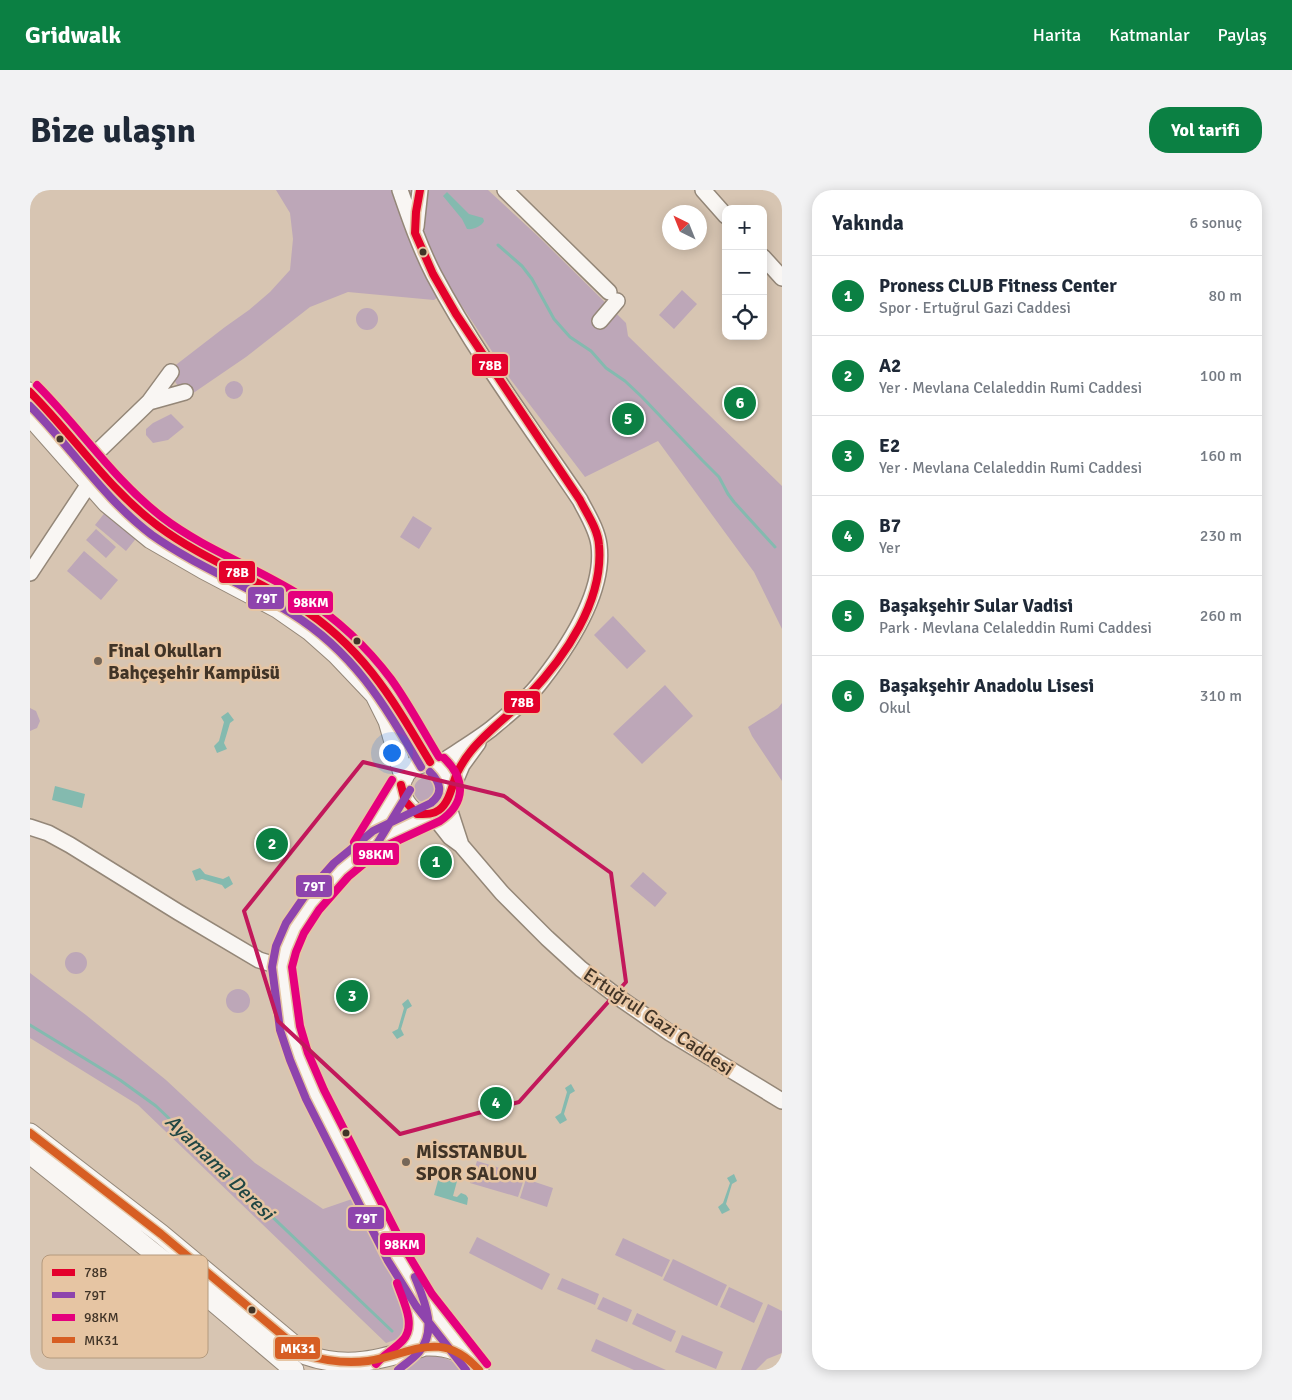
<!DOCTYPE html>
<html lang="tr">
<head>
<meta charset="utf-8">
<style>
	body { margin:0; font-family:Signika,sans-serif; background:#f2f2f3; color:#1f2937 }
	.controls { position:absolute; right:15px; top:15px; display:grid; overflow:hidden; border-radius:10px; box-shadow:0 2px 12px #0003 }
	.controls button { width:45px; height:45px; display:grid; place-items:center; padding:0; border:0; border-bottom:1px solid #e0e1e3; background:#fff; color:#1f2937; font:25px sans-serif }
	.compass { position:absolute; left:632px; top:15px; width:45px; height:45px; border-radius:50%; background:#fff; box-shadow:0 2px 12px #0003; rotate:317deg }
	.you { position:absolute; left:361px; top:562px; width:18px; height:18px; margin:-12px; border:4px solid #fff; border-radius:50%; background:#1a73e8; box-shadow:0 0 0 8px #1a73e833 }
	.badge { display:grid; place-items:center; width:32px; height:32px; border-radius:50%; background:#0b8043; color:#fff; font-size:16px; font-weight:700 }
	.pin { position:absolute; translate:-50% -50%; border:2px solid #fff; box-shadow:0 1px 5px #0006 }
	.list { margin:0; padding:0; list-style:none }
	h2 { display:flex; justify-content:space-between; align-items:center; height:65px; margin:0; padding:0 20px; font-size:21px }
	h2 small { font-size:16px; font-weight:400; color:#747a83 }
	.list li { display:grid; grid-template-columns:32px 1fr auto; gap:15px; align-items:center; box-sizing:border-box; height:80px; padding:0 20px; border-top:1px solid #e0e1e3 }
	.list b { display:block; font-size:19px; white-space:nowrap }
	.list p { margin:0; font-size:16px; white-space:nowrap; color:#747a83 }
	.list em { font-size:16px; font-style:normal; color:#747a83 }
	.icon { flex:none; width:28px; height:28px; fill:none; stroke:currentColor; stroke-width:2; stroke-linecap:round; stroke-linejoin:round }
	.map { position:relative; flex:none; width:752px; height:1180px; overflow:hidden; border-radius:20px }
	header { display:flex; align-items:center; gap:30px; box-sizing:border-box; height:70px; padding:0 25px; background:#0b8043; color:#fff }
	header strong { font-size:24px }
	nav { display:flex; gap:28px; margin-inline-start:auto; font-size:18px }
	.intro { display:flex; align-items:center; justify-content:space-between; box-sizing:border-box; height:120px; padding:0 30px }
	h1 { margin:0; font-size:35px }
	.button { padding:12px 22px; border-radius:20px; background:#0b8043; color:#fff; font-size:18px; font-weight:700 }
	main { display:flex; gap:30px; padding:0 30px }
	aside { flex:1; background:#fff; border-radius:20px; box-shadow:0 2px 12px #0003 }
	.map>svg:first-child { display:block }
</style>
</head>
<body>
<header>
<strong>Gridwalk</strong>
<nav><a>Harita</a><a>Katmanlar</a><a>Paylaş</a></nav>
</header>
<div class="intro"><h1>Bize ulaşın</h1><a class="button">Yol tarifi</a></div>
<main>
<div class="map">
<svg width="752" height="1180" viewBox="0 0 752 1180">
	<rect width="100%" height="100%" fill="#d7c5b2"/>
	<path fill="#bda7b8" d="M246,0H458L510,48L596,133L598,146L752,296V439L724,382L628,251L555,287L481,190L420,98L404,110L318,102L280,117L216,167L156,208L138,181L195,137L219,120L240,102L260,80L263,49L260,23Z
		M652,100L667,114L644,139L629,125Z
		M326 129a11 11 0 1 1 22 0a11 11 0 1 1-22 0Z
		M195 200a9 9 0 1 1 18 0a9 9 0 1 1-18 0Z
		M141,224L154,237L138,250L123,253L116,245V239L123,233Z
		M77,320L108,346L96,361L65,335Z
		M383,326L402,338L389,359L370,347Z
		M66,339L86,357L76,368L56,350Z
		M54,361L88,390L71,410L37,381Z
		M583,426L616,461L597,479L564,445Z
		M635,495L663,526L612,574L583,544Z
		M752,513V591L722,546L718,537L748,518Z
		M0,518L6,521L10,531L7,538L0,541Z
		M384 600a13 13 0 1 1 26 0a13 13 0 1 1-26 0Z
		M613,682L637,703L625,717L600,696Z
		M35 773a11 11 0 1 1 22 0a11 11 0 1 1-22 0Z
		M0,783L56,825L136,890L225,973L293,1019L322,1009C341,1045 362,1081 374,1120C375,1124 378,1131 378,1135C378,1147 365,1150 356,1153L108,915L0,848Z
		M196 811a12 12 0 1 1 24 0a12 12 0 1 1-24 0Z
		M447,971L495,986L488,1007L440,993Z
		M496,989L523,998L517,1017L490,1008Z
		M447,1047L520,1084L512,1100L439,1063Z
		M593,1048L640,1070L632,1087L585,1065Z
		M643,1069L697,1095L687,1116L633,1090Z
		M532,1088L569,1104L565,1115L527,1099Z
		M699,1097L733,1113L724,1133L690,1117Z
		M573,1107L602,1120L597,1132L567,1119Z
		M738,1114L752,1121V1163L737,1169L726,1180H711Z
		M607,1123L646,1141L641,1152L602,1134Z
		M652,1145L693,1162L686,1179L645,1162Z
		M566,1149L636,1180H604L561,1161Z
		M400,1165C413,1167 424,1170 434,1180H365C375,1170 386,1167 400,1165Z"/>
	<path fill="#84baaf" d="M417,2L439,24L453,28L454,31C452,36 443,40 437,39L432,29L413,6Z
		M198,522L204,530L200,533L194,553L197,559L187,563L184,556L189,551L194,532L191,527Z
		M25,596L55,604L52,618L22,610Z
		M170,678L175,684L193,689L199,686L203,694L195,699L192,695L172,689L166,691L162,681Z
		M378,809L382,816L377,819L371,839L374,845L367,849L362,842L368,839L374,818L372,814Z
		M541,894L545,901L540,904L534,924L537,930L530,934L525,927L531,923L537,902L535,898Z
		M412,976L430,980L423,1006L427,1007L431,1003L436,1005L438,1008L437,1015L404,1005Z
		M704,984L707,991L702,994L696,1014L700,1020L692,1024L688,1017L693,1013L700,993L697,988Z"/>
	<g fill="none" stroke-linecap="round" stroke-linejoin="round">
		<path stroke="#84baaf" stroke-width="3" d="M468,55L492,76L502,89L524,129L540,147L561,161L576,178L595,191L612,207L672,270L689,287L698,304L704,312L745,357
			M0,835L90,890L126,916L362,1141"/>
		<g stroke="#948778" stroke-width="18">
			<path id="minor" d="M370,0C380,29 390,58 404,85C446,164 500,236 550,310C557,324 567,339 569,355C575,401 540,454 513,489C499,508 479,524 461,539C444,552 425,563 407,575
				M475,0L579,102
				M673,0L696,26
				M386,37L390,0
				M733,67L752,88
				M570,131L587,111
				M119,212L155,202
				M0,383L59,294V270L119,212L141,182
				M421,601L432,575L448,553
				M417,612L431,655
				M402,624L420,647L431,655L472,703L517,748L551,779L588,807L640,843L752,911
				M396,625C380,633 363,640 349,649C311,674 258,729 252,776C251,784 254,794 255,802C263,873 299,932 331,994C349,1029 365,1065 386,1097C402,1122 421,1144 438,1167
				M0,637L18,643L40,655L148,722L229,770L252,777
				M332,658L371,595
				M372,1163C399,1141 386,1121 377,1094"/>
		</g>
		<g stroke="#948778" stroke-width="21">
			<path id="major" d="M0,202C40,239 68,287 110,322C156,362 215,383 267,415C304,439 340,473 363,510C376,531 388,552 400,572
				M0,226L77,313L121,349L173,379L247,418L280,441L307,465L345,505L358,531L374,587
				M400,572C434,584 422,629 387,624C361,607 368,573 400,572Z
				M0,943L131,1044L276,1165C319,1180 352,1169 395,1156C419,1155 433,1161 449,1180
				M0,964L160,1092L264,1180"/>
		</g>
		<use href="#minor" stroke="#f9f6f3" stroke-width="15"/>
		<use href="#major" stroke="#f9f6f3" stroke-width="19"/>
		<g stroke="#e6c5a3" stroke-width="11">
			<path id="bus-1" d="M0,202C44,246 78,299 128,336C171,368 222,387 267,415C332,456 362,508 400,572
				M371,595L375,611L387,624C395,624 402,625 409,620C420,612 422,595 427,583C431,575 436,567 441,561C458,540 480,525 498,506C535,467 574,411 569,355C568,339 557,324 550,310L426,124L403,84L385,43L386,22L390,0"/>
		</g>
		<g stroke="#e6c5a3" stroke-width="11">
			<path id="bus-2" d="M0,216C42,258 74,309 122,345C166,376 216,395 261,423C325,463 354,514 391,577
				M400,582C410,592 414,603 401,613L343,641L304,673L274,707L256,733L246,756L242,777L250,840L260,870L276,909L358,1071L386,1116L436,1180
				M342,662L380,600
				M368,1180C375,1174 383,1169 389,1162C408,1140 394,1110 385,1087"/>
		</g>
		<g stroke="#e6c5a3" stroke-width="11">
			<path id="bus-3" d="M7,195C50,238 83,289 132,327C175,360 228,378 273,407C307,429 337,457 361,489C379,514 393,541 409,567
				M414,568C436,589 436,613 410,631L354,657L318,687L289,720L274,743L266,762L262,777L270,836L278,863L294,900L376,1061L402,1104L457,1174
				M324,652L362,590
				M346,1174C354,1164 365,1159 373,1150C387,1135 372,1109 367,1093"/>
		</g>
		<g stroke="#e6c5a3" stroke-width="11">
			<path id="bus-4" d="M0,943L131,1044L276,1165C296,1171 316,1174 338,1171C383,1164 411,1138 449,1180"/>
		</g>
		<use href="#bus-1" stroke="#e4002b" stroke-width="8"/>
		<use href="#bus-2" stroke="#8e44ad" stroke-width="8"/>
		<use href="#bus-3" stroke="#e5007d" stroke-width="8"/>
		<use href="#bus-4" stroke="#d75e23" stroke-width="8"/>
	</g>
	<path fill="none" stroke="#c2185b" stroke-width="4" stroke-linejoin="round" d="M333,572L474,606L581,683L596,792L489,912L370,944L248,831L214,721Z"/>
	<g fill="#413427" stroke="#e6c5a3" stroke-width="2">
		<circle cx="393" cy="62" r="4.5"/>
		<circle cx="30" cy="249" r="4.5"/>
		<circle cx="327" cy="451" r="4.5"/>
		<circle cx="316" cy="943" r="4.5"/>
		<circle cx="222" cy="1120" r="4.5"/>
	</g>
	<g fill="#766758" stroke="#e6c5a3" stroke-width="2">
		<circle cx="68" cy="471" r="5"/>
		<circle cx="376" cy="972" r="5"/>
	</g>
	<g text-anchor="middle" stroke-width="5" stroke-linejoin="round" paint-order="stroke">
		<g font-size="19" font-weight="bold" fill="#413427" stroke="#e6c5a3" text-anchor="start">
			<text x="78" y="467">Final Okulları<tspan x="78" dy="22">Bahçeşehir Kampüsü</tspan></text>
			<text x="386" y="968">MİSSTANBUL<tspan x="386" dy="22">SPOR SALONU</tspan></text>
		</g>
		<g font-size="19" fill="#413427" stroke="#e6c5a3">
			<text transform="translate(629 831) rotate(34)" y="7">Ertuğrul Gazi Caddesi</text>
		</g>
		<g font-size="20" font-style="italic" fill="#204744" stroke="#e6c5a3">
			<text transform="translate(190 977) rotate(44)" y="7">Ayamama Deresi</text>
		</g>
	</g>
	<rect x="12" y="1065" width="166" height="103" rx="8" fill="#e6c5a3" stroke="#b49a7e" stroke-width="1"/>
	<rect x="22" y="1079" width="23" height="7" fill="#e4002b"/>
	<rect x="22" y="1102" width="23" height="6" fill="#8e44ad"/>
	<rect x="22" y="1124" width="23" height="7" fill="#e5007d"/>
	<rect x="22" y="1147" width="23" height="6" fill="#d75e23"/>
	<g font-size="14" fill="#413427">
		<text x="54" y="1087">78B</text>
		<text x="54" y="1110">79T</text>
		<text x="54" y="1132">98KM</text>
		<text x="54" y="1155">MK31</text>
	</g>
	<g stroke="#e6c5a3" stroke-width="2">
		<rect x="441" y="163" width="38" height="24" rx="5" fill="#e4002b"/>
		<rect x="188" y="370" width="38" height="24" rx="5" fill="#e4002b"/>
		<rect x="217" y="396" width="38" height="24" rx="5" fill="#8e44ad"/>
		<rect x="257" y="400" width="47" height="24" rx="5" fill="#e5007d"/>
		<rect x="473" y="500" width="38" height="24" rx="5" fill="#e4002b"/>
		<rect x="322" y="652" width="48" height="24" rx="5" fill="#e5007d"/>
		<rect x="265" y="684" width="38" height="24" rx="5" fill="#8e44ad"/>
		<rect x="317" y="1016" width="38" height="24" rx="5" fill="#8e44ad"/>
		<rect x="349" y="1042" width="47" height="24" rx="5" fill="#e5007d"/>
		<rect x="244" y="1146" width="47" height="24" rx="5" fill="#d75e23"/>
	</g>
	<g font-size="14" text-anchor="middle" font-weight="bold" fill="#fff">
		<text x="460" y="180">78B</text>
		<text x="207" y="387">78B</text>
		<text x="236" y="413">79T</text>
		<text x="281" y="417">98KM</text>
		<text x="492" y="517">78B</text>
		<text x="346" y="669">98KM</text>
		<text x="284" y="701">79T</text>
		<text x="336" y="1033">79T</text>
		<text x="372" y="1059">98KM</text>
		<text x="268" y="1163">MK31</text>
	</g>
</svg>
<div class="controls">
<button>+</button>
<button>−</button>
<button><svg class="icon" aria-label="locate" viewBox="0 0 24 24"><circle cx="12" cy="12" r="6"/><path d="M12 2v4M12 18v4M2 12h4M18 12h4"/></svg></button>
</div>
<svg class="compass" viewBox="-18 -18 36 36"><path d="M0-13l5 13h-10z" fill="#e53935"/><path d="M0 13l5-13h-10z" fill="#747a83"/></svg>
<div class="you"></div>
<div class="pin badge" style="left:406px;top:672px">1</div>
<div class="pin badge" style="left:242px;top:654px">2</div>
<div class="pin badge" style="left:322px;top:806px">3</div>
<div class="pin badge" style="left:466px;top:913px">4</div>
<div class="pin badge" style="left:598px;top:229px">5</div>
<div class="pin badge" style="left:710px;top:213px">6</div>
</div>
<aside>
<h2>Yakında<small>6 sonuç</small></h2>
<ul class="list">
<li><span class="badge">1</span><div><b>Proness CLUB Fitness Center</b><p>Spor · Ertuğrul Gazi Caddesi</p></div><em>80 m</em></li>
<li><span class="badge">2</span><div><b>A2</b><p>Yer · Mevlana Celaleddin Rumi Caddesi</p></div><em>100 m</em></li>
<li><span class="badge">3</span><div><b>E2</b><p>Yer · Mevlana Celaleddin Rumi Caddesi</p></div><em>160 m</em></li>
<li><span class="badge">4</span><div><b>B7</b><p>Yer</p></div><em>230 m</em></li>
<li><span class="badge">5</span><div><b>Başakşehir Sular Vadisi</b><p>Park · Mevlana Celaleddin Rumi Caddesi</p></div><em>260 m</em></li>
<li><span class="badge">6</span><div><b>Başakşehir Anadolu Lisesi</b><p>Okul</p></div><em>310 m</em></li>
</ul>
</aside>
</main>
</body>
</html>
